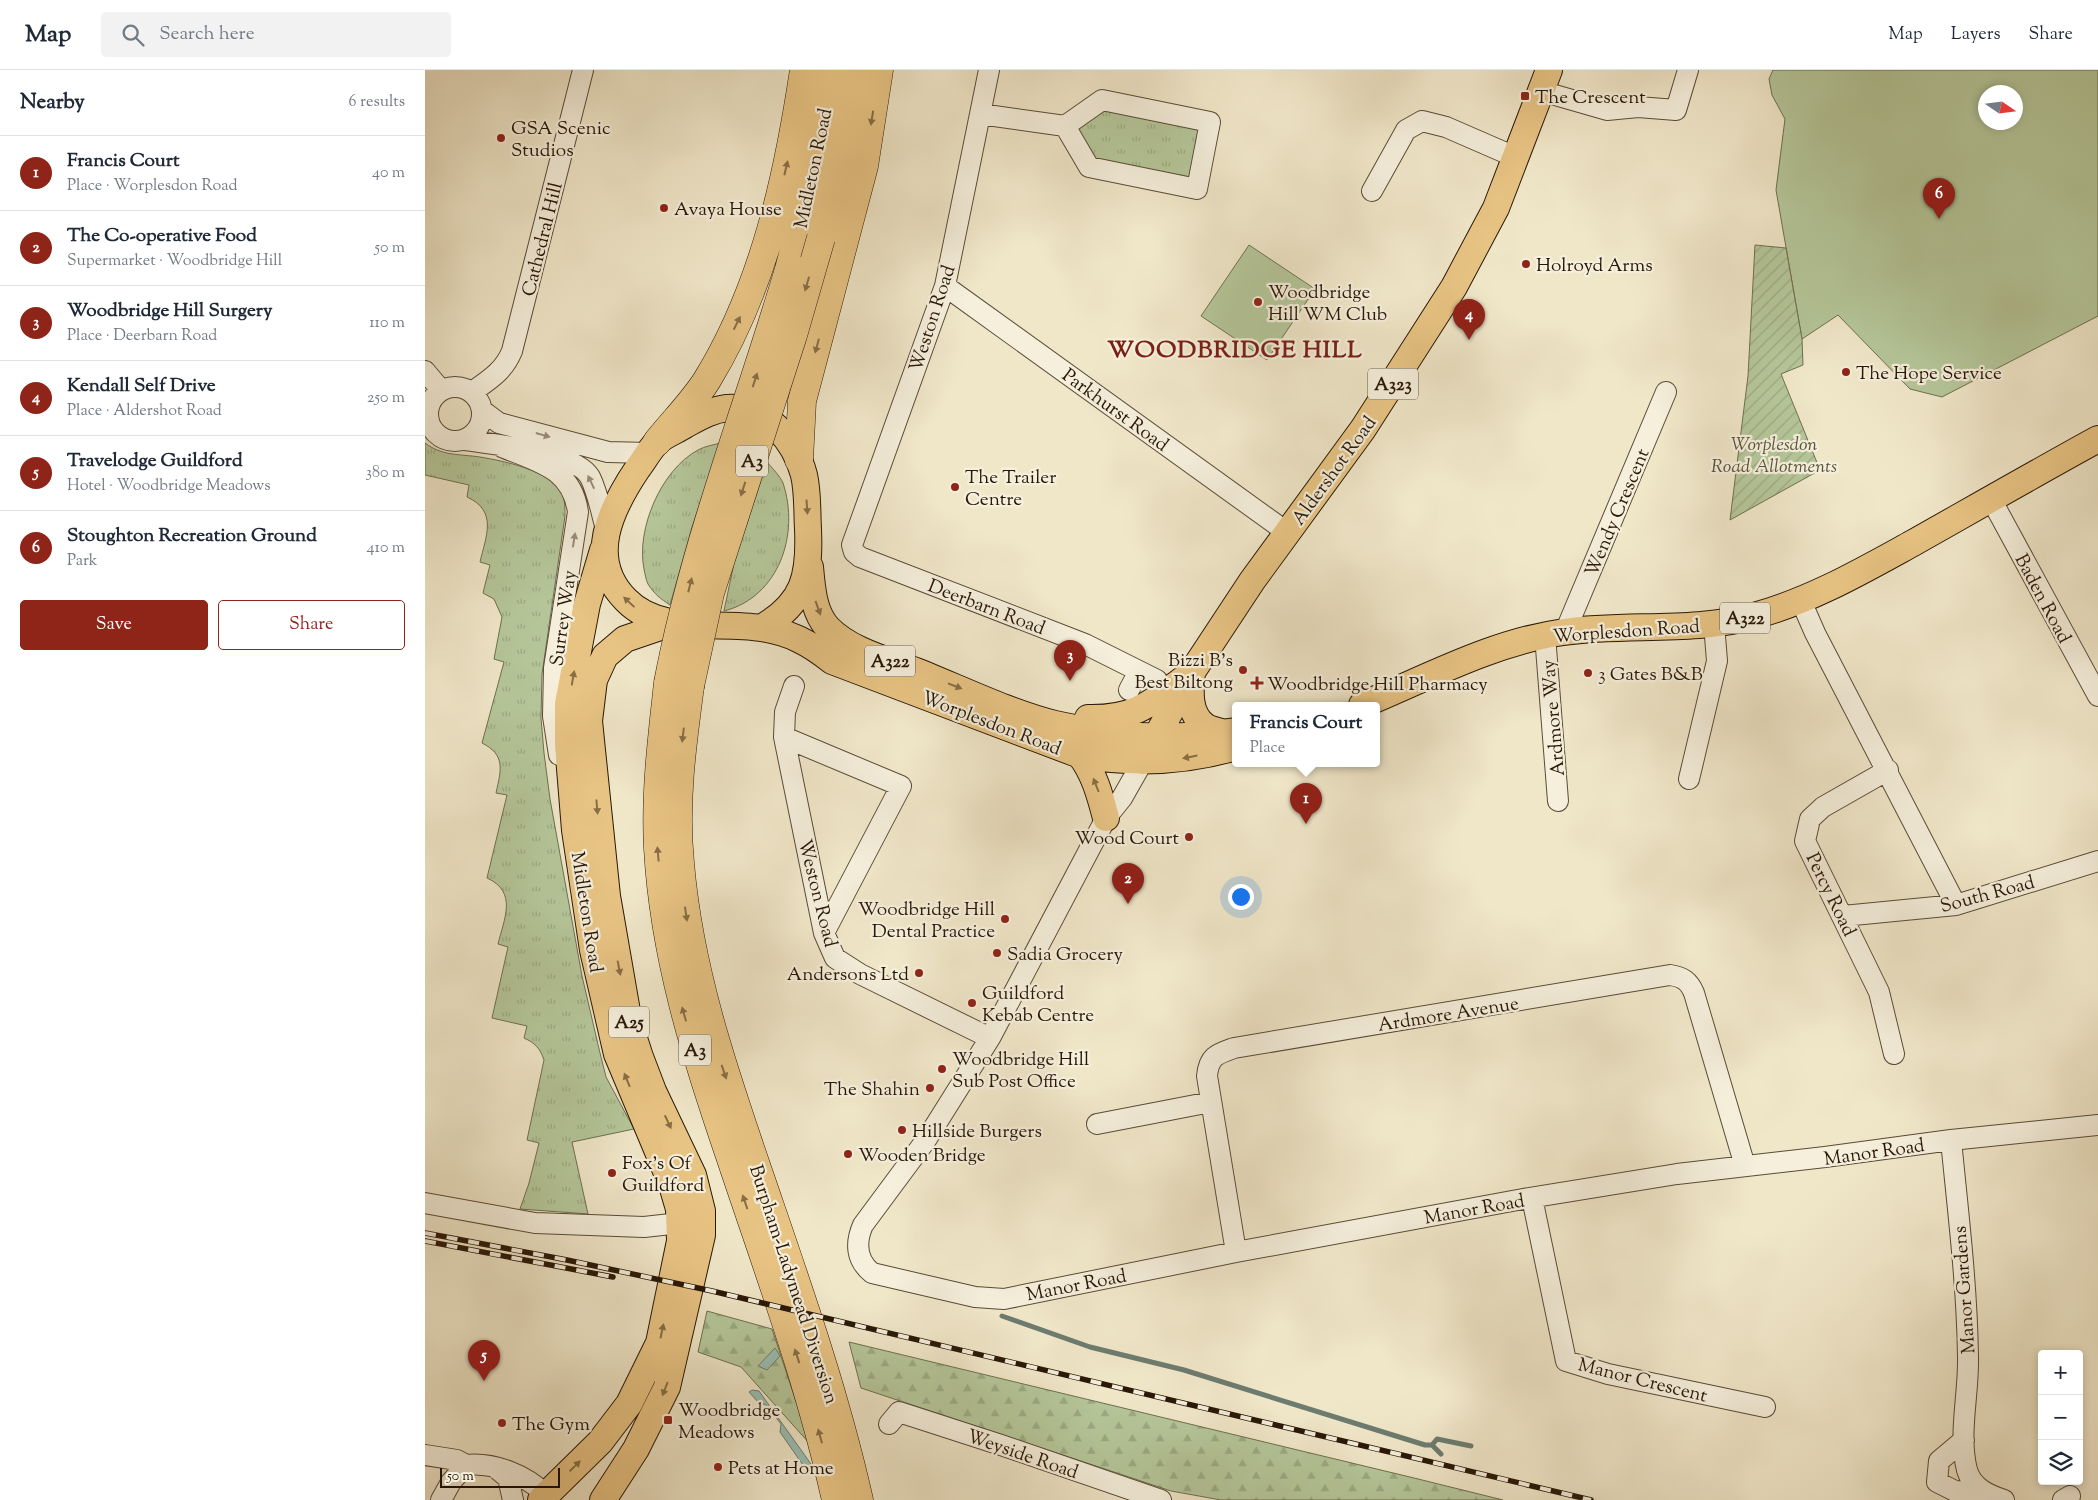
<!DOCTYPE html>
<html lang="en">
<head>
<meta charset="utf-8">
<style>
	body { margin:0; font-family:"Sorts Mill Goudy",serif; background:#f2f2f3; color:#1f2937 }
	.controls { position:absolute; right:15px; bottom:15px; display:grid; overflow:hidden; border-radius:5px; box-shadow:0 2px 8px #0003 }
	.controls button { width:45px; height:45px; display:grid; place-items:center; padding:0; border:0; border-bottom:1px solid #e0e1e3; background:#fff; color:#1f2937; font:25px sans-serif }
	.compass { position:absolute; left:1553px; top:15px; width:45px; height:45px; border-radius:50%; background:#fff; box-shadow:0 2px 8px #0003; rotate:103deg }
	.scale { position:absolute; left:15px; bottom:12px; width:120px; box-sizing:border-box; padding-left:5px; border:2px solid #281706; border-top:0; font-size:14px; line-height:18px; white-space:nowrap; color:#281706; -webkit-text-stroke:4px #f5efdc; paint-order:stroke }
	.you { position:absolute; left:815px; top:826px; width:18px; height:18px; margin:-12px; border:4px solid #fff; border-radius:50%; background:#1a73e8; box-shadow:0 0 0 8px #1a73e833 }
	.badge { display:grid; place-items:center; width:32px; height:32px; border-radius:50%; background:#8f2418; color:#fff; font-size:16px; font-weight:700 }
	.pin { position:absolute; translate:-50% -41px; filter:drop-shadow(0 1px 2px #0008) }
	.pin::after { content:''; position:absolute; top:26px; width:18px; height:15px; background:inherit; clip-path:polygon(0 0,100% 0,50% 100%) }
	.popup { position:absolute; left:807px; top:632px; width:148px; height:65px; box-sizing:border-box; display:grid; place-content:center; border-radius:5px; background:#fff; filter:drop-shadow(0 1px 4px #0005); font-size:16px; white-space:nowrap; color:#747a83 }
	.popup b { font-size:19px; color:#1f2937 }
	.popup::after { content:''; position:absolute; left:50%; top:100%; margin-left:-10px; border:10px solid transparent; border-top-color:#fff }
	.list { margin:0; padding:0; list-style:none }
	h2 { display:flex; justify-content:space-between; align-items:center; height:65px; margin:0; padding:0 20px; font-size:21px }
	h2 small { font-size:16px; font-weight:400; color:#747a83 }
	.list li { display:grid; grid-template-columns:32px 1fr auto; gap:15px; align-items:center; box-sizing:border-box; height:75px; padding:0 20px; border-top:1px solid #e0e1e3 }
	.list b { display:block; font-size:19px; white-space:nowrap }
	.list p { margin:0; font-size:16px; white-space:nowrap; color:#747a83 }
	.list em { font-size:16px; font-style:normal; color:#747a83 }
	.actions { display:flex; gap:10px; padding:15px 20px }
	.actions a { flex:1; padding:11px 0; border:1px solid #8f2418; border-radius:5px; text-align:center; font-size:18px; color:#8f2418 }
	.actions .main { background:#8f2418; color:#fff }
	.icon { flex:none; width:28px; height:28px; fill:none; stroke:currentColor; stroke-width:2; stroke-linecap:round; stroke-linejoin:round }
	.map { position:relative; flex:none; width:1673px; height:1430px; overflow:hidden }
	header { display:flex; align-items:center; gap:30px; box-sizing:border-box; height:70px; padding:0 25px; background:#fff; border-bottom:1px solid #e0e1e3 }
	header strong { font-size:24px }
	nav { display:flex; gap:28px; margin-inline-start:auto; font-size:18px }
	.search { width:350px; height:45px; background:#f2f2f3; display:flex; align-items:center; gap:12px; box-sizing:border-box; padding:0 18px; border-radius:5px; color:#747a83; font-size:19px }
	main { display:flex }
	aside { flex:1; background:#fff }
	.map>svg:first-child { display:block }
</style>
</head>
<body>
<header>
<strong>Map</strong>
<div class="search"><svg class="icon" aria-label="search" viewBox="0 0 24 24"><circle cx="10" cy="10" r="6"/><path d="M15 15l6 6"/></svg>Search here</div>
<nav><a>Map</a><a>Layers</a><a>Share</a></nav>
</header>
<main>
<aside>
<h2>Nearby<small>6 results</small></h2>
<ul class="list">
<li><span class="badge">1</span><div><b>Francis Court</b><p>Place · Worplesdon Road</p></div><em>40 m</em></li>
<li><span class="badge">2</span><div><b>The Co-operative Food</b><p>Supermarket · Woodbridge Hill</p></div><em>50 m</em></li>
<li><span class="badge">3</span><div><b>Woodbridge Hill Surgery</b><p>Place · Deerbarn Road</p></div><em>110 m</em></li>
<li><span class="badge">4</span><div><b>Kendall Self Drive</b><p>Place · Aldershot Road</p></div><em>250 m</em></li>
<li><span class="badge">5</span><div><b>Travelodge Guildford</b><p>Hotel · Woodbridge Meadows</p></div><em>380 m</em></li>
<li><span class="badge">6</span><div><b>Stoughton Recreation Ground</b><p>Park</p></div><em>410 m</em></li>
</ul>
<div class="actions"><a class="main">Save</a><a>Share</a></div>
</aside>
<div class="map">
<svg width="1673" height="1430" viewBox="0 0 1673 1430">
	<defs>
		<pattern id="grass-tufts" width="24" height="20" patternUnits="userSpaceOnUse" patternTransform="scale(1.25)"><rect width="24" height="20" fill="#b5c79a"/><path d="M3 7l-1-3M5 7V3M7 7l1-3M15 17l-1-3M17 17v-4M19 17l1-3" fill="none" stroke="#9caa83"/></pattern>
		<pattern id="forest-firs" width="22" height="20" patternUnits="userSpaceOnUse" patternTransform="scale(1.25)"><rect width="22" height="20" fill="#b5c79a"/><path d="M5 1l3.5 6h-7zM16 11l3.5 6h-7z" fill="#9caa83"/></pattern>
		<pattern id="garden-furrows" width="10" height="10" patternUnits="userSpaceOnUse" patternTransform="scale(1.25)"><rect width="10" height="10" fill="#b5c79a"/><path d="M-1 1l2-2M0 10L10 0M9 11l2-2" fill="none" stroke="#9caa83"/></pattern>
	</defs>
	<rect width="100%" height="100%" fill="#f0e7c9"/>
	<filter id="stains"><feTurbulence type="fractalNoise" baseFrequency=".004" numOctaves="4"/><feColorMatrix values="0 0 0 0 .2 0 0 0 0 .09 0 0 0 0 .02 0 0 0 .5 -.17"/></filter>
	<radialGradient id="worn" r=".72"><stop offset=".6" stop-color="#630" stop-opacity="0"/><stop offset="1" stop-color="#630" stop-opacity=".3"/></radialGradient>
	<path fill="url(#grass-tufts)" stroke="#6e6f50" d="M687,38L770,57L776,67L769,100L762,108L671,91L654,65L655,56L675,42Z
		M0,373C17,386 34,384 55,387C79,391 124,400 137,423C140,429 140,439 140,446L117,604L116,648L119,683L125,729L157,906L175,983L181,1007L209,1059L147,1072L163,1144L95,1139L104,1113L114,1073L102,1070L119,990C115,978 110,973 99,968L102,956L67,948L83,877L73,874C79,849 93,822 62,808L82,725L71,723C76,700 81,685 57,673L79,592L69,589L77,547L69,529L58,523L65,495L55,492C61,466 73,441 42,427L44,415L0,405Z
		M295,373L267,457L245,535C236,529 229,524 223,514C221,510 220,504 219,499C211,459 236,400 273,380C280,376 289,375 295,373Z
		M342,392C347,398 355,406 358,413C375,464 354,527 299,541L309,493Z"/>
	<path fill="url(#forest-firs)" stroke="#6e6f50" d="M282,1241L347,1259L385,1374L316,1297L273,1282Z
		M424,1272L989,1408L1078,1430H796L746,1421L436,1318Z"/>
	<path fill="#b5c79a" stroke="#6e6f50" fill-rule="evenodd" d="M1348,0H1673V246L1517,327L1485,319L1413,245L1377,269L1351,120L1360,49L1347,25L1344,9ZM1560,22H1590V52H1560Z
		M824,175L890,219L842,290L776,246Z"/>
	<path fill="url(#garden-furrows)" stroke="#6e6f50" d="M1330,175L1361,178L1377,269L1378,295L1356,304L1395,400L1305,450L1323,306Z"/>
	<path fill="#9ac0b5" stroke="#6c7c6f" d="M350,1278L355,1286L342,1300L333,1296Z
		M327,1320L334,1321L386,1394L380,1398L355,1362L356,1354L341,1335L333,1332L324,1322Z"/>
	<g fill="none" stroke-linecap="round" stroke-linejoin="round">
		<path stroke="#6c7c6f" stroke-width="5" d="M577,1246L665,1277L759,1300L1000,1375H1007L1016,1384
			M1007,1375L1012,1369L1046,1376"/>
		<g stroke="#5a4b37" stroke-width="22">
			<path id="minor" d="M564,0L520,216L427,475L429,482L435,487L660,574L732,610
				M1116,21L1182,40L1213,37L1251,40L1263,0
				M555,44L640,56L677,30L785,52L772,119L664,97L640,56
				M947,121L981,60L997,51L1021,57L1090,87
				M520,216L863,463
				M0,301L16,320
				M3 344a27 27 0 1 1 54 0a27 27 0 1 1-54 0Z
				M47,322C64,310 79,301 87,281L158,0
				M58,341L74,353L183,382L224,383
				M39,370C69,375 150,381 165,407C173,423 176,442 181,459
				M77,377C113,392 147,398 153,442L129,598L128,646L134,685
				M1566,429L1673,626
				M1376,531L1390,563L1531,835
				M1140,562L1241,322
				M1120,565L1133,731
				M369,616L360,642L359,667L399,863L410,888L435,904L565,968
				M704,620L714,601
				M359,667L476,716L399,863
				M718,691L697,728L681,748L565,968L501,1070L438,1155C430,1173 431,1190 447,1203L550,1227L579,1229L811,1182L1098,1129L1252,1104L1400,1087L1526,1070L1673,1055
				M1463,700L1398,737L1385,749L1380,771L1454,922L1469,984
				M1264,709L1292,591L1289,554
				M1418,846L1531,835L1673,791
				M672,1054L786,1032
				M1526,1070C1533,1142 1542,1214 1543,1287C1544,1324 1533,1364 1542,1400C1547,1418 1564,1425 1579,1430
				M1107,1128L1141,1291L1183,1304L1340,1337
				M0,1133L110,1153L219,1157L255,1153
				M811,1182L782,1006C784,986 792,984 809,978L1245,905C1258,907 1264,911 1269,923L1320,1096
				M464,1354L474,1342L576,1375L736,1430
				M1539,1370L1514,1391L1512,1412L1530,1421L1558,1423
				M0,1385L32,1390L41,1395
				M71,1398L83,1408L88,1430
				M16,1430L26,1412L41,1395C69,1392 101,1405 121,1425
				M1638,1430L1645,1426"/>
		</g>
		<g stroke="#281706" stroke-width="28">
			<path id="major" d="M385,497C387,517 388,542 403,558C425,581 463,590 491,601C534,618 585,643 630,654C689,668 751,670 811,661
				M336,558C380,533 385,505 383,459C382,442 383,422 379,405C370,371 341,335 302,338C286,340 273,348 260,355C251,361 237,366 231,373C224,381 219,390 213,398C186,438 160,489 201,530C235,565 292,551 336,558C364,562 385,573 407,591L655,685C707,694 760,692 811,677
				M767,603C765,621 763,644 780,656C785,660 794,661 800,663
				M937,635C1002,608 1068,572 1139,562C1202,553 1267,563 1329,546C1387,530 1437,501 1488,473C1550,438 1611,403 1673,369
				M663,648C709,649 724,635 760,608
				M655,685C669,703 675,725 681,748
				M718,691L767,602L827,511L938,359L1029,217L1071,138L1124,0
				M116,1430L175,1372L204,1334L234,1273L255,1171L254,1139L247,1115L192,984L168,880L150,760L143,674V634L162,534L178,480
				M178,1430L211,1379L242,1317L277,1165V1141L268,1105L228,1021L215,987L204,953L182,826L164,651L169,610L180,586L200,569L247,553"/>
		</g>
		<g stroke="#281706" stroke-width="29">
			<path id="highway" d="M396,168L419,57L427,0
				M365,196C382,131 396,66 405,0
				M232,372C248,352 269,331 282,310C339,217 363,107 379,0
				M374,390L377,331L439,96L454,0
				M243,613C237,668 230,723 233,778C239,886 270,984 305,1086C343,1200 385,1313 411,1430
				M265,616C257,675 249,734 255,793C264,902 300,1005 335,1107C372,1215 409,1319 434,1430"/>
		</g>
		<use href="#minor" stroke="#f5efdc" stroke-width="20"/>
		<use href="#major" stroke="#e8c484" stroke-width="26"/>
		<use href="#highway" stroke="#e8c484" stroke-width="28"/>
		<g stroke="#281706" stroke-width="5.5">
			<path id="rail" d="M0,1163L142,1190L287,1221L1166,1430
				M0,1171L188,1207"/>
		</g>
		<use href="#rail" stroke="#f5efdc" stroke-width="4" stroke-dasharray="11" stroke-linecap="butt"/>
		<g stroke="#281706" stroke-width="29" stroke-linecap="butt">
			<path id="highway-bridge" d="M243,613C270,471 324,335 365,196
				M265,616L285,523L368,265L396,168"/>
		</g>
		<use href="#highway-bridge" stroke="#e8c484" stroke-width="28"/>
	</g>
	<defs><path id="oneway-solid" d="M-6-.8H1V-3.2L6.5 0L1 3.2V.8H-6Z" transform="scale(1.25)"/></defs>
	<g fill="#886e45">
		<use href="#oneway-solid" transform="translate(447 48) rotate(99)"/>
		<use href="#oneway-solid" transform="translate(361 98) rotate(-77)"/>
		<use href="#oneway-solid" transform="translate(382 214) rotate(106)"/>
		<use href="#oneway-solid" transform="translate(312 253) rotate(-64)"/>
		<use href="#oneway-solid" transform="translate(392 276) rotate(105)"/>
		<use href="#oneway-solid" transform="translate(330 310) rotate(-72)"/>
		<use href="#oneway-solid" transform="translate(318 419) rotate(108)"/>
		<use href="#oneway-solid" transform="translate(382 437) rotate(86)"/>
		<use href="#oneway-solid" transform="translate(265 515) rotate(-76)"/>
		<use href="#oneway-solid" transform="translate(204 532) rotate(-137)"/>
		<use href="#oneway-solid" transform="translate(393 538) rotate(70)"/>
		<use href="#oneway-solid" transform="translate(148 608) rotate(-80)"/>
		<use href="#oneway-solid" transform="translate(530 616) rotate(21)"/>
		<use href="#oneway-solid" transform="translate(258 665) rotate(97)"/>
		<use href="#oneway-solid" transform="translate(765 687) rotate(169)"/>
		<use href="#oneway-solid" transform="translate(671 715) rotate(-111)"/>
		<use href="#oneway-solid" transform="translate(172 737) rotate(85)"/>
		<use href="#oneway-solid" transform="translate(233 784) rotate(-95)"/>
		<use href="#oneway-solid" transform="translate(261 844) rotate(82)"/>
		<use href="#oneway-solid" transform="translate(194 898) rotate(79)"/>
		<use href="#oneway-solid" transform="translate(259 944) rotate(-106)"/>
		<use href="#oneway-solid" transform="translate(299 1002) rotate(71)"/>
		<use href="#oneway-solid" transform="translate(202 1010) rotate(-112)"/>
		<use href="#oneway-solid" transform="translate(243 1052) rotate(65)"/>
		<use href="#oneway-solid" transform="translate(320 1132) rotate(-109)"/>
		<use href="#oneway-solid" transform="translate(237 1261) rotate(-78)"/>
		<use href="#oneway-solid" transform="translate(372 1286) rotate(-108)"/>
		<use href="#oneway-solid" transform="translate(240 1319) rotate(111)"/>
		<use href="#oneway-solid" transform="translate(395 1366) rotate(-105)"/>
		<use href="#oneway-solid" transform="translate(150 1396) rotate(-44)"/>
	</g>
	<g fill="#998e7c">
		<use href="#oneway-solid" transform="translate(118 365) rotate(16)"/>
		<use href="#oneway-solid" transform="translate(166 412) rotate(-115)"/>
		<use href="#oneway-solid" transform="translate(149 470) rotate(-81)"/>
	</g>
	<g fill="#8f2418" stroke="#f5efdc" stroke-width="2">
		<rect x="1095" y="21" width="10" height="10" rx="2.5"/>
		<circle cx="76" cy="68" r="5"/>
		<circle cx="239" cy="138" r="5"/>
		<circle cx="1101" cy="194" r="5"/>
		<circle cx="833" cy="232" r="5"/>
		<circle cx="1421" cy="302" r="5"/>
		<circle cx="530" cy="417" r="5"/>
		<circle cx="818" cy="600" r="5"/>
		<circle cx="1163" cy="603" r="5"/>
		<path d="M829.5 605.5h5v5h5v5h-5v5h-5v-5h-5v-5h5z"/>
		<circle cx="764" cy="767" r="5"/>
		<circle cx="580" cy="849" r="5"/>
		<circle cx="572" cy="883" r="5"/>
		<circle cx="494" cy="903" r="5"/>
		<circle cx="547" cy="933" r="5"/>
		<circle cx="517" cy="999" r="5"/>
		<circle cx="505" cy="1018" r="5"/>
		<circle cx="477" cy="1060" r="5"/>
		<circle cx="423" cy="1084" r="5"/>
		<circle cx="187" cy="1103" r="5"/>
		<rect x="238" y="1345" width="10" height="10" rx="2.5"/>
		<circle cx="77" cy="1353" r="5"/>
		<circle cx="293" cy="1397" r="5"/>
	</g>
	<g text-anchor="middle" stroke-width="4.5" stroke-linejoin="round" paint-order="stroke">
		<g fill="#f5efdc" stroke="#665846" stroke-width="1">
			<rect x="943" y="298.5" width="50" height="31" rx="4"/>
			<rect x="311" y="375.5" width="32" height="31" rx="4"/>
			<rect x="1295" y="532.5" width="50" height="31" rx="4"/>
			<rect x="440" y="575.5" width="50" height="31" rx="4"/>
			<rect x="184" y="936.5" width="40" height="31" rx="4"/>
			<rect x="254" y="964.5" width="32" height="31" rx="4"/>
		</g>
		<g font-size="18" font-weight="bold" fill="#281706">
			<text x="968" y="320">A323</text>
			<text x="327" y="397">A3</text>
			<text x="1320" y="554">A322</text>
			<text x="465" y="597">A322</text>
			<text x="204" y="958">A25</text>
			<text x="270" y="986">A3</text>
		</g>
		<g font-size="19" fill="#281706" stroke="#f5efdc" text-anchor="start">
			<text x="1110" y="33">The Crescent</text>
			<text x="86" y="64">GSA Scenic<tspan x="86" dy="22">Studios</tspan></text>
			<text x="249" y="145">Avaya House</text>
			<text x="1111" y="201">Holroyd Arms</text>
			<text x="843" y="228">Woodbridge<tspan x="843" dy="22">Hill WM Club</tspan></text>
			<text x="1431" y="309">The Hope Service</text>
			<text x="540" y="413">The Trailer<tspan x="540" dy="22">Centre</tspan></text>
			<text x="808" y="596" text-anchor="end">Bizzi B's<tspan x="808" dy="22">Best Biltong</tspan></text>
			<text x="1173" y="610">3 Gates B&amp;B</text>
			<text x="842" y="620">Woodbridge Hill Pharmacy</text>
			<text x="754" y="774" text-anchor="end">Wood Court</text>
			<text x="570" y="845" text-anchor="end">Woodbridge Hill<tspan x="570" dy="22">Dental Practice</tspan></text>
			<text x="582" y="890">Sadia Grocery</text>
			<text x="484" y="910" text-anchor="end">Andersons Ltd</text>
			<text x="557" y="929">Guildford<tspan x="557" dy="22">Kebab Centre</tspan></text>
			<text x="527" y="995">Woodbridge Hill<tspan x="527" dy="22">Sub Post Office</tspan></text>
			<text x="495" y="1025" text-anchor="end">The Shahin</text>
			<text x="487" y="1067">Hillside Burgers</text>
			<text x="433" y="1091">Wooden Bridge</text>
			<text x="197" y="1099">Fox's Of<tspan x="197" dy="22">Guildford</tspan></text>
			<text x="253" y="1346">Woodbridge<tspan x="253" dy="22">Meadows</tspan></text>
			<text x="87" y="1360">The Gym</text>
			<text x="303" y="1404">Pets at Home</text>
		</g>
		<g font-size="19" fill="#281706" stroke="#f5efdc">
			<text transform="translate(387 98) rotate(-78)" y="7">Midleton Road</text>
			<text transform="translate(116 169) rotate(-76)" y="7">Cathedral Hill</text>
			<text transform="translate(506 248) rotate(-72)" y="7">Weston Road</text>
			<text transform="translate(691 339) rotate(36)" y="7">Parkhurst Road</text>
			<text transform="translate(908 400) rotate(-54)" y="7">Aldershot Road</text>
			<text transform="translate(1191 442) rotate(-67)" y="7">Wendy Crescent</text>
			<text transform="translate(1619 528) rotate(62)" y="7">Baden Road</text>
			<text transform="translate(562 536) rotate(21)" y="7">Deerbarn Road</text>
			<text transform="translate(137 548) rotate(-82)" y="7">Surrey Way</text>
			<text transform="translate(1201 560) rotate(-4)" y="7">Worplesdon Road</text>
			<text transform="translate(1127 648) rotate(-95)" y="7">Ardmore Way</text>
			<text transform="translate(567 652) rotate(21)" y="7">Worplesdon Road</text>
			<text transform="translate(394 823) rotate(76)" y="7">Weston Road</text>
			<text transform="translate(1562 823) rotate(-15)" y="7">South Road</text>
			<text transform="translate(1407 824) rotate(64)" y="7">Percy Road</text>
			<text transform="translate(163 842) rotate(81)" y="7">Midleton Road</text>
			<text transform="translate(1023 943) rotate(-9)" y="7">Ardmore Avenue</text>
			<text transform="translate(1449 1081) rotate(-8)" y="7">Manor Road</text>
			<text transform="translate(1049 1138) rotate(-10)" y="7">Manor Road</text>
			<text transform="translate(370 1214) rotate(72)" y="7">Burpham-Ladymead Diversion</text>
			<text transform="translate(651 1214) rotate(-11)" y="7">Manor Road</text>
			<text transform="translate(1538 1220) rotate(-94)" y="7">Manor Gardens</text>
			<text transform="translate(1218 1309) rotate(14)" y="7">Manor Crescent</text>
			<text transform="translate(598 1383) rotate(19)" y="7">Weyside Road</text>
		</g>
		<g font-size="19" font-style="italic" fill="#59553a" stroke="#f5efdc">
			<text x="1349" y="380">Worplesdon<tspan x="1349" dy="22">Road Allotments</tspan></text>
		</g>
		<g font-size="24" font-weight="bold" letter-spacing="1" fill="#7a1f14" stroke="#f5efdc">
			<text x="810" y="287">WOODBRIDGE HILL</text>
		</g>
	</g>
	<rect width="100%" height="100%" filter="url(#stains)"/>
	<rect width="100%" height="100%" fill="url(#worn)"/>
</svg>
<div class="controls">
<button>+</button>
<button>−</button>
<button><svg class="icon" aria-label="layers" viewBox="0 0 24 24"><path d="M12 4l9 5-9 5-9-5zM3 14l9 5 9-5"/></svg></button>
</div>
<svg class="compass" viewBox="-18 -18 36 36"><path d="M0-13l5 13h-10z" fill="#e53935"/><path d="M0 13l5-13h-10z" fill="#747a83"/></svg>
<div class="scale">50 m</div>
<div class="you"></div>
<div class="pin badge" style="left:881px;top:754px">1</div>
<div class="popup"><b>Francis Court</b>Place</div>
<div class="pin badge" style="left:703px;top:834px">2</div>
<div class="pin badge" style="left:645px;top:611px">3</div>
<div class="pin badge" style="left:1044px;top:270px">4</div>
<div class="pin badge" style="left:59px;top:1311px">5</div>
<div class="pin badge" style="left:1514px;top:149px">6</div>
</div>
</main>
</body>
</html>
